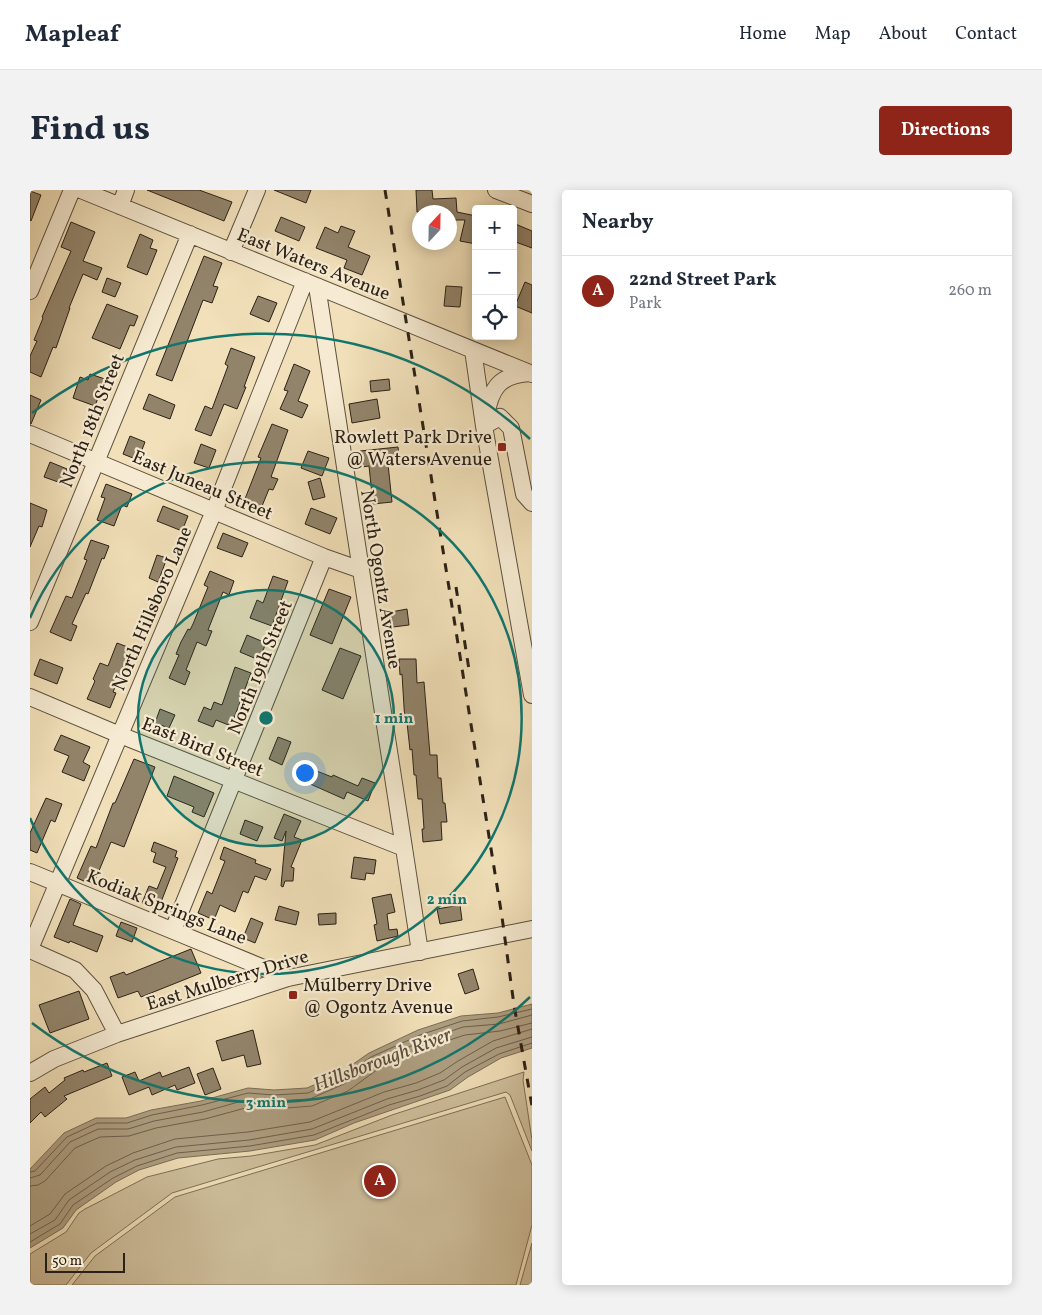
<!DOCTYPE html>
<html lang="en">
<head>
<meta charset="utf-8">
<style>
	body { margin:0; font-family:Vollkorn,serif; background:#f2f2f3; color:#1f2937 }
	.controls { position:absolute; right:15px; top:15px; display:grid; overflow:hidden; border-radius:5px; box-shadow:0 2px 12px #0003 }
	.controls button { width:45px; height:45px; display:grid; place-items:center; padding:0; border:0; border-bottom:1px solid #e0e1e3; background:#fff; color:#1f2937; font:25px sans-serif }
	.compass { position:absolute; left:382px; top:15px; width:45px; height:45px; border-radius:50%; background:#fff; box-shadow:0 2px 12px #0003; rotate:22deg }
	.scale { position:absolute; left:15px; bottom:12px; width:80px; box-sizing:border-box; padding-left:5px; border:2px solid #2b2116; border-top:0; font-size:14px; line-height:18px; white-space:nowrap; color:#2b2116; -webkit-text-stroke:4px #f6ebd2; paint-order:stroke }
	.you { position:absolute; left:274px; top:582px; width:18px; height:18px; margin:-12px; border:4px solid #fff; border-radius:50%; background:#1a73e8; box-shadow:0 0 0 8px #1a73e833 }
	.badge { display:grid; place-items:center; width:32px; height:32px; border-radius:50%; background:#8f2418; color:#fff; font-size:16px; font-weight:700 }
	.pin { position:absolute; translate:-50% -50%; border:2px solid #fff; box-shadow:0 1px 5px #0006 }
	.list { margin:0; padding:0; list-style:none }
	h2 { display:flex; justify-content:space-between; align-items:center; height:65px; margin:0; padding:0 20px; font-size:21px }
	h2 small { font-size:16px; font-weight:400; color:#747a83 }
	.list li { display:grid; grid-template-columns:32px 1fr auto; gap:15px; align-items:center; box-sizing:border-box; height:70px; padding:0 20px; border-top:1px solid #e0e1e3 }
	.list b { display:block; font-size:19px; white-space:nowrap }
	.list p { margin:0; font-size:16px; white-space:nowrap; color:#747a83 }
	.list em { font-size:16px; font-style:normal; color:#747a83 }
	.icon { flex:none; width:28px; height:28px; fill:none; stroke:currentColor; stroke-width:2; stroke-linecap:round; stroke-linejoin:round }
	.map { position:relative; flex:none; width:502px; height:1095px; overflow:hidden; border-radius:5px }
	header { display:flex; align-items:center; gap:30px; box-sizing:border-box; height:70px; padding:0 25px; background:#fff; border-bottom:1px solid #e0e1e3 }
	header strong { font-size:24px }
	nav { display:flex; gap:28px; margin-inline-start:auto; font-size:18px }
	.intro { display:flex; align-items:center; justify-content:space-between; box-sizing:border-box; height:120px; padding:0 30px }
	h1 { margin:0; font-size:35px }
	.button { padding:12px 22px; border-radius:5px; background:#8f2418; color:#fff; font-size:18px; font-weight:700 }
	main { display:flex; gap:30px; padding:0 30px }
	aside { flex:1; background:#fff; border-radius:5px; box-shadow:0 2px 12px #0003 }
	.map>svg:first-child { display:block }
</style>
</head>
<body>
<header>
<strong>Mapleaf</strong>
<nav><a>Home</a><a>Map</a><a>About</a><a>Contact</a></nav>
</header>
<div class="intro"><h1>Find us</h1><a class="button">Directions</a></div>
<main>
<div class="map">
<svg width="502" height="1095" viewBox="0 0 502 1095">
	<rect width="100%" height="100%" fill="#f1e0b9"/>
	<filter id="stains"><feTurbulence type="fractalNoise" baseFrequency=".004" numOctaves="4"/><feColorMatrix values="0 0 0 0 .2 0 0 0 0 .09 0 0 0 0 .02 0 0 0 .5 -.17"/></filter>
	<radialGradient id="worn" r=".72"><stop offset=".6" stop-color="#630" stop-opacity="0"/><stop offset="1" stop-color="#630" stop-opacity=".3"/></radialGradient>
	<path fill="#cfc09d" stroke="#7d705a" d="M494,882L493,890L502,950V961L480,905L476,902L142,1003L61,1063L36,1095H0V1064L36,1042L49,1023L55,1019L117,987L188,969L221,966L285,955L362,925Z
		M475,907L502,975V1035L486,1095H42L65,1066L145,1007Z
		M502,1053V1095H490Z"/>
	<path fill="#ae9f82" stroke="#7a6d57" d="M502,814V858L471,868L438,887L420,900L324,933L285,950L220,961L148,968L109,980L86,992L46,1020L33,1038L0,1058V979L34,943L66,928H96L121,920L171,911L218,898L244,900L277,898L309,884L339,863L388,840L431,826L468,823Z"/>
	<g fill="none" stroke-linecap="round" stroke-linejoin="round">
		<path stroke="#6c604c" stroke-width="1" d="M0,982L5,981L37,947L67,933H97L122,925L172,915L218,903L244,905L278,903L311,888L341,867L390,845L432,831L468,827L502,819
			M0,988L10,985L40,952L68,939H98L124,931L173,922L219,909L244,911L280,909L314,894L345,873L392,851L433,837L469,834L502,825
			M0,996L8,995L15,991L45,958L70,947L99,946L126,938L175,929L219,917L244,919L282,916L318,901L348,879L395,858L435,845L470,841L502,833
			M0,1036L20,1024L35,1004L76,976L103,963L145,949L218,942L280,932L354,902L386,893L410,883L428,871L463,851L502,839
			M0,1044L25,1030L39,1010L80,982L105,970L146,957L219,950L282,939L357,909L388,900L414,890L432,877L466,858L502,847
			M0,1052L30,1034L43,1015L83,988L107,976L147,963L220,956L284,945L359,915L390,906L417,896L435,882L469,864L502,853"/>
	</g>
	<path fill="#92846b" stroke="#2b2116" d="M117,0H169L202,12L194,31Z
		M244,0H281L276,13Z
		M386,0H402L403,9L426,8L427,22L446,26V54L430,51L435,30H420V22H408V20L387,22Z
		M0,1L11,5L1,31L0,30Z
		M251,27L275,37L269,51L245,41Z
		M41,32L65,42L53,71L72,78L67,90L53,84L39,118H40L26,158L23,157L11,187L0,182V166L7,151L4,150L13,128L12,127L41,61L31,57Z
		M483,33L502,41V58L483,51Z
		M311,36L325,41L318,57L340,66L332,85L314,78L317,70L286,58L295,37L308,43Z
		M110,44L123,50L120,58L127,60L117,85L97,77Z
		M174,66L192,73L183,96L188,97L182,113L173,110L142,191L126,185Z
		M77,88L91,93L85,107L72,102Z
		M495,92L502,95V123L485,116Z
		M416,96L432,97L430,117L414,116Z
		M228,106L247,113L239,132L220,124Z
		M77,114L108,126L104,136L100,135L90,159L62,148Z
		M201,158L225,167L214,197H216L207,219L194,214L181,246L165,240L175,216L182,219L198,176L195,174Z
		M264,174L280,181L268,211L278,215L272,228L250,219L258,201L254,200Z
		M60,184L75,189L65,216L43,208L50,187L58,190Z
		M359,189L360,200L341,202L340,191Z
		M119,204L145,215L140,229L113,219Z
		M0,205L11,210L1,234H0Z
		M347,209L350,228L322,233L319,214Z
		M242,234L258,240L241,287L248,289L243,300L239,299L230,321L213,314L231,268L228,267Z
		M100,246L115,252L108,270L93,264Z
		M171,254L186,260L179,278L164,273Z
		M368,257L370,272L358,274L362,312L343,314L339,276L332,277L330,261Z
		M278,261L299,268L292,286L271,278Z
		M20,272L37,279L31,293L14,287Z
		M290,288L295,307L283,310L278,292Z
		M76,294L102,304L97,317L92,315L84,336L67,330L75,308L71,307Z
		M0,313L17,320L12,337L9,336L0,357Z
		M133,316L158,326L152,341L127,331Z
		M281,318L307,328L300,344L275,334Z
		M193,343L218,353L212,367L187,358Z
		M61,350L79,356L74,369L72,368L58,404L56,403L42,434L47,436L41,451L20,442L36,406L42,408L57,370L54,369Z
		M127,365L137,368L128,392L119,388Z
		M180,381L204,391L199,405L193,402L178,440L182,441L176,456L167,452L156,480L160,482L155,495L139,488L149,465L146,464L151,452L158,439L160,440L163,434L178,397L174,395Z
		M243,386L258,391L242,436L220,428L227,410L233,413Z
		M299,399L321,407L302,454L280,445Z
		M377,419L379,435L363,437L361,422Z
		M217,445L236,453L229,470L210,462Z
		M87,453L103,459L97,475L95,474L83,502L86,503L80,518L57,509L65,491L63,489L70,473L78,476Z
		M310,458L331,466L313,509L292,500Z
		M10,469L33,478L27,494L4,485Z
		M369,469H386L387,493L394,492L400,565H407L408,588H411L413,613H415L417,632H411L412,650L393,652L392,639H394L392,609H388L386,585H384L382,559L380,560L377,533H375L372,484L370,485Z
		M205,477L221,483L201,536L186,530L183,537L168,531L174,517L181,520L184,512L192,515Z
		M130,519L145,525L139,538L125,533Z
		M31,545L60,557L53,572L60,576L54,591L32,582L39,566L24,560Z
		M248,547L261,552L252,575L239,569Z
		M104,569L125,577L94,657L81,652L63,695L47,688L61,656L66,658L83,613H85Z
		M274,576L302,587L303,585L328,596L332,588L345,593L338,611L317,602L314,609L269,589Z
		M144,586L184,603L174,627L162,622L164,617L137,606Z
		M16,608L32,614L25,632L21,630L7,663L0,660V643Z
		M254,624L271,631L264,647L272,650L261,677L264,678L263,691H255L253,697L251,696L256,641L252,651L244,648Z
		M215,630L233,637L227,651L210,644Z
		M124,652L147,661L145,667L148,668L128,720L112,713L119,696L127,699L136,677L123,672L126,663L121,661Z
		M194,657L226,670L225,673L241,679L236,690L225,686L218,703L213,701L205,722L190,715L184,730L168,723L177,701L182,704L195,671L190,669Z
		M324,667L346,670L344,684L336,683L335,690L321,688Z
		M361,704L365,722L357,724L359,740L367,739L368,746L347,751L344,735L347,734L342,708Z
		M40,709L51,714L43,735L73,746L67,762L40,751L39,753L24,747Z
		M430,715L432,730L410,734L407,719Z
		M249,716L269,722L266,735L245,730Z
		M306,723V734L289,735L288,724Z
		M221,728L233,733L225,753L213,748Z
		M91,732L107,738L102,752L86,746Z
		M161,759L171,783L111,807L108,801L88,808L80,787L94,782L96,785Z
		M443,779L449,799L435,804L428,784Z
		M49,801L59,829L20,843L9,815Z
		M223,840L231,874L217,877L214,865L192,871L186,851Z
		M77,873L82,886L34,906L37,909L15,927L11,922L0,933V909L15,897L19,903L35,890L34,888L53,880L54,882Z
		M159,877L165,893L147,900L145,895L122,905L119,897L99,905L92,887L105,882L109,891L130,882L132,887Z
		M183,878L191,899L175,905L167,884Z"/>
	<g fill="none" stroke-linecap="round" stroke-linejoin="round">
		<g stroke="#5c513f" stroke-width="18">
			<path id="minor" d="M51,0L502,184
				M466,0L502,14
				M90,16L96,0
				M201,62L227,0
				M287,96L374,658
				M0,101L42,0
				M443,160L454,236L502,505
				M456,226C461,197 470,185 500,183
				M454,236L470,227L481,238L494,304L502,313
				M0,244L294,367L331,380
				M0,432L160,44
				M0,507L90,545L374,658L390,762
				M0,682L258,788
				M143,740L294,367
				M0,759L184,321L275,91
				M0,760L45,780L64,800L87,844
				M0,883L24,869L87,844L258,788L502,739"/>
		</g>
		<use href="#minor" stroke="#f6ebd2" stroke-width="16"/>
		<path stroke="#2b2116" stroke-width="3" stroke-dasharray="9 9" stroke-linecap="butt" d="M355,0L472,727L484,815L502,916
			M426,397L440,486"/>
	</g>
	<circle cx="236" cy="528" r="128" fill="#0f766e" fill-opacity=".12"/>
	<g fill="none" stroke="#0f766e" stroke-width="2.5">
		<circle cx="236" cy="528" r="128"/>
		<path d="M0 428A256 256 0 1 1 0 628"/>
		<path d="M500 807A384 384 0 0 1 2 833M2 223A384 384 0 0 1 500 249"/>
	</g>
	<g fill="#8f2418" stroke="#f6ebd2" stroke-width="2">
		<rect x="467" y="252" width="10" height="10" rx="2.5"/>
		<rect x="258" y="800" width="10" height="10" rx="2.5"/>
	</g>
	<g text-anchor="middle" stroke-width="4.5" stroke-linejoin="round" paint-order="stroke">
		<g font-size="19" fill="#2b2116" stroke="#f6ebd2">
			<text transform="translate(284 73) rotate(22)" y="7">East Waters Avenue</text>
			<text transform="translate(61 230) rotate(-68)" y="7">North 18th Street</text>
			<text transform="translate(173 294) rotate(23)" y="7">East Juneau Street</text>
			<text transform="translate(352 389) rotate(81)" y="7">North Ogontz Avenue</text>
			<text transform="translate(121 418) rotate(-67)" y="7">North Hillsboro Lane</text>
			<text transform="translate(229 477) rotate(-68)" y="7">North 19th Street</text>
			<text transform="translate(173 556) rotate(22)" y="7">East Bird Street</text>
			<text transform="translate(137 716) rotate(22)" y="7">Kodiak Springs Lane</text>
			<text transform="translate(197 789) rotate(-17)" y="7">East Mulberry Drive</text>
		</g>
		<g font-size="19" fill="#2b2116" stroke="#f6ebd2" text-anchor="end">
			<text x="462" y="253">Rowlett Park Drive<tspan x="462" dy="22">@ Waters Avenue</tspan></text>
			<text x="273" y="801" text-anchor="start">Mulberry Drive<tspan x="273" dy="22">@ Ogontz Avenue</tspan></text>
		</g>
		<g font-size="20" font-style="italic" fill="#594d3c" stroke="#f6ebd2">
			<text transform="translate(352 869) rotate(-21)" y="7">Hillsborough River</text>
		</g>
	</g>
	<circle cx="236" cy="528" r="8" fill="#0f766e" stroke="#f6ebd2" stroke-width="2.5"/>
	<g font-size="15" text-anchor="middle" font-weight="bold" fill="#0f766e" stroke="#f6ebd2" stroke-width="4.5" stroke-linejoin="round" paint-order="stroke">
		<text x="364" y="533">1 min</text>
		<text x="417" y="714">2 min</text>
		<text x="236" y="917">3 min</text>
	</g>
	<rect width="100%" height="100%" filter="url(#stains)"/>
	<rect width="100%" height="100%" fill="url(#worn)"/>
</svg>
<div class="controls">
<button>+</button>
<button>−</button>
<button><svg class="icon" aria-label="locate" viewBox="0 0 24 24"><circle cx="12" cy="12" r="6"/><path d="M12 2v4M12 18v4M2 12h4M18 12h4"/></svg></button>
</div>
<svg class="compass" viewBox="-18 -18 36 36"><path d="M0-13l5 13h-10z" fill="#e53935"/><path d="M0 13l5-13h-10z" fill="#747a83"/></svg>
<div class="scale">50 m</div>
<div class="you"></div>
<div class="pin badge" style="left:350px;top:991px">A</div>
</div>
<aside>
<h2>Nearby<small></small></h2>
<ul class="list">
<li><span class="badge">A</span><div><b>22nd Street Park</b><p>Park</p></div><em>260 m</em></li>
</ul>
</aside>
</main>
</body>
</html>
